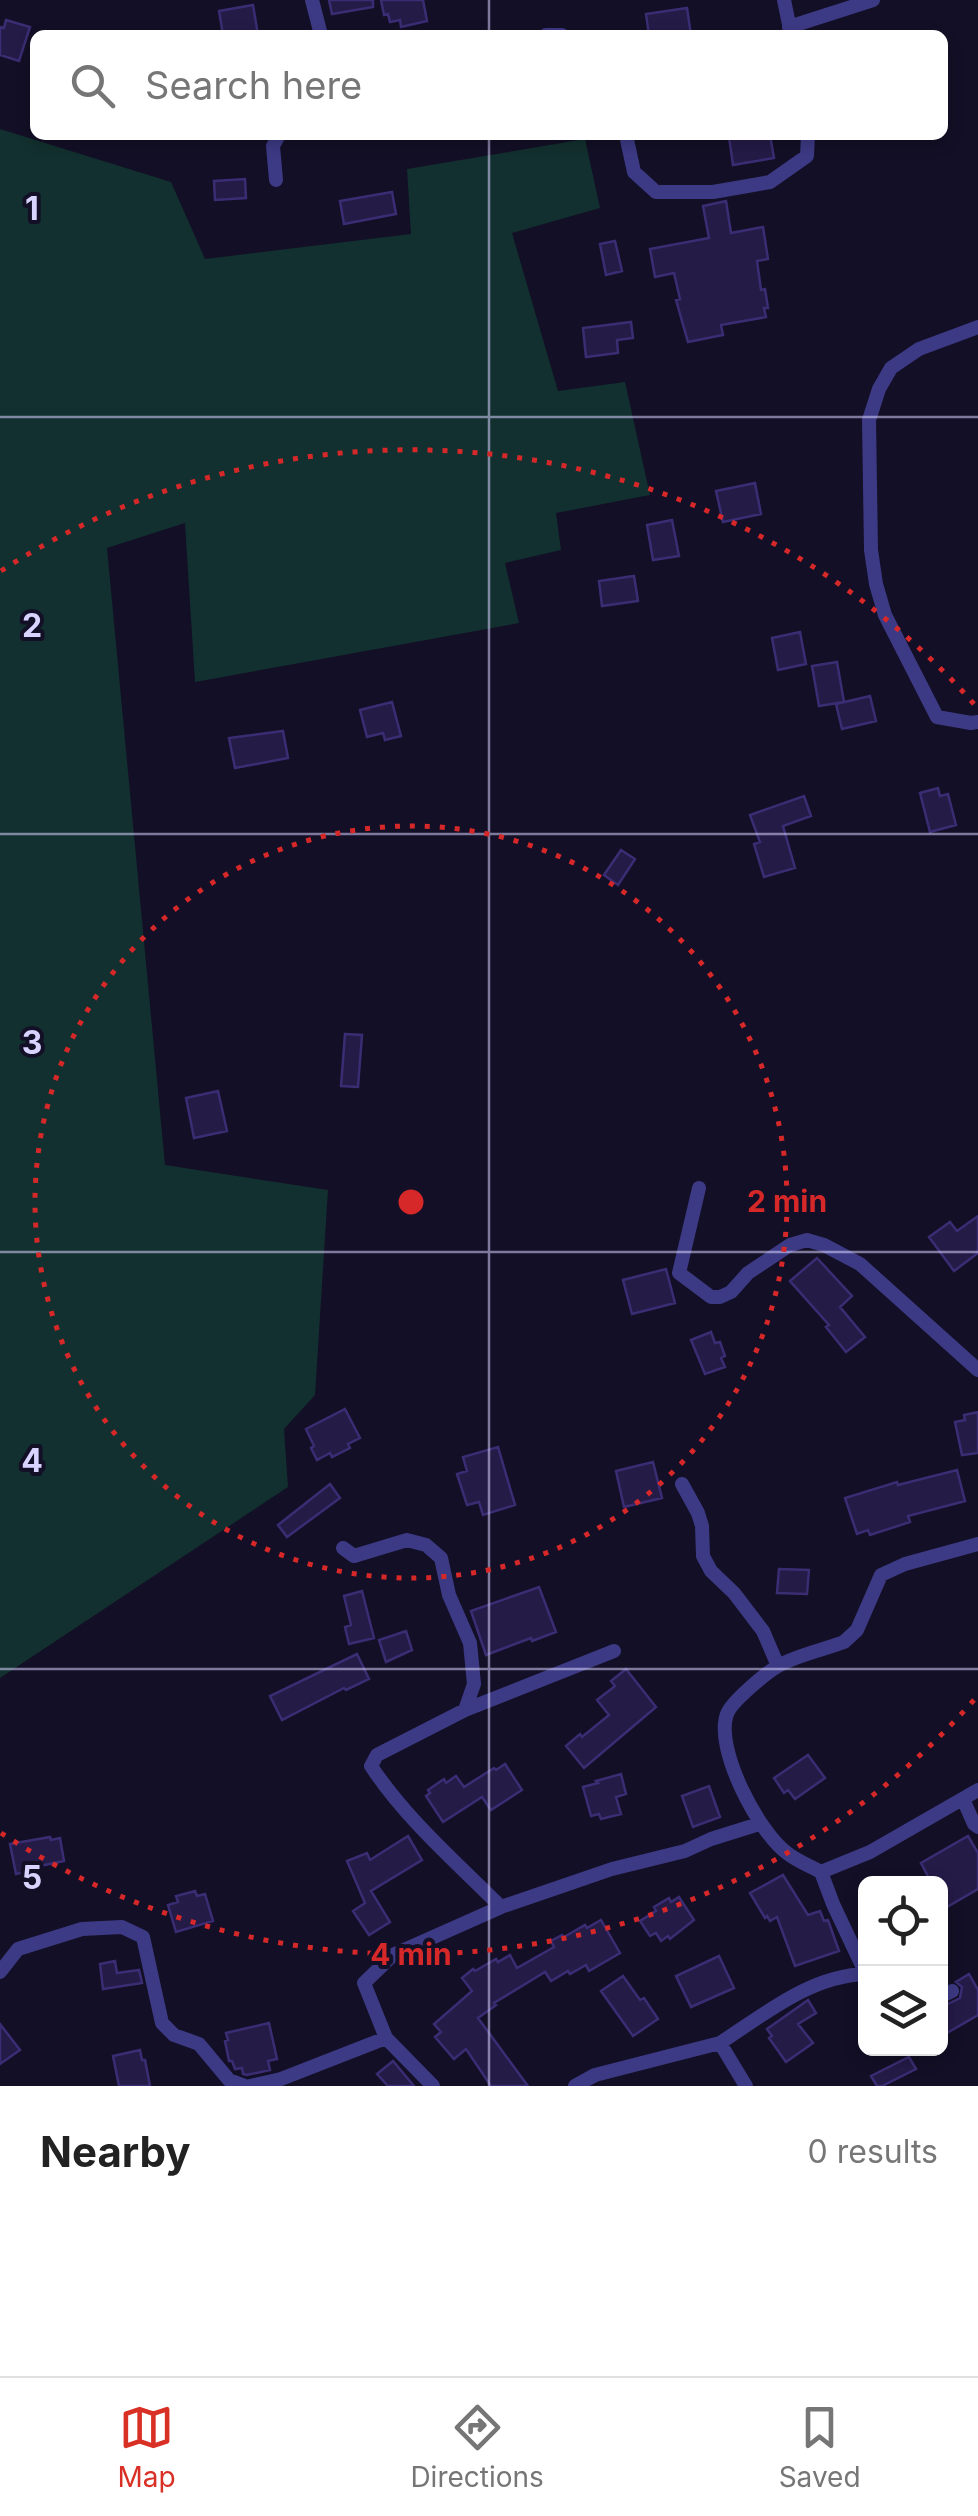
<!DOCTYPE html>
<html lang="en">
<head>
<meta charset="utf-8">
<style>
	body { margin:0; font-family:Inter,sans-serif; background:#f6f6f6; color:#222 }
	.controls { position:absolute; right:30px; bottom:30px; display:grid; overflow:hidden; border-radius:15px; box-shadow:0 5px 15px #0003 }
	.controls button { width:90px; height:90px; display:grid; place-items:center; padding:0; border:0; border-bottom:2px solid #e0e0e0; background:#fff; color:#222; font:50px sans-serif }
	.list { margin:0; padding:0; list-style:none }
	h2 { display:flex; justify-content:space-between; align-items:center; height:130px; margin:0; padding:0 40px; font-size:42px }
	h2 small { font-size:32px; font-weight:400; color:#767676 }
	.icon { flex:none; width:55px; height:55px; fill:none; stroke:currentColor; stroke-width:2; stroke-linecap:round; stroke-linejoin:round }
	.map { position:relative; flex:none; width:978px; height:2086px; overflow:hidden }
	.search { position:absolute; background:#fff; box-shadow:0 5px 15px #0003; left:30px; right:30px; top:30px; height:110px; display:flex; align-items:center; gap:25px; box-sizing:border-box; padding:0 35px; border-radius:15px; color:#767676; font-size:38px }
	.sheet { height:290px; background:#fff }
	nav { display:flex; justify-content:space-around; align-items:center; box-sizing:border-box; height:140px; border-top:2px solid #e0e0e0; background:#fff; font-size:28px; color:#767676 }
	nav a { display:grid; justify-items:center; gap:5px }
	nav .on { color:#d93025 }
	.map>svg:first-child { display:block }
</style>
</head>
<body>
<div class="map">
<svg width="978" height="2086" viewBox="0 0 978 2086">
	<rect width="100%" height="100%" fill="#130f26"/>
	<path fill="#12302f" d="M0,129L171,182L205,259L411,234L407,169L585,139L600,208L512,233L558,391L625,382L650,495L556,513L561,550L505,563L519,623L195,682L185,523L107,548L165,1165L328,1190L315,1395L284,1429L288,1487L0,1678Z"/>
	<path fill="#241b47" stroke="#3b2d73" stroke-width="2.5" d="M329,0H373V7L332,14Z
		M381,0H423L427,21L401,27L400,20L390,22L388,14L384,15Z
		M253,5L258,35H223L219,11Z
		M687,8L691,35H649L646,14Z
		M6,20L30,27L19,61L0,55V27L4,28Z
		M742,135H770L774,158L733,165L729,137Z
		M245,179L246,198L215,200L214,181Z
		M392,192L396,214L344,224L340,201Z
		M726,201L731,233L763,227L768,259L757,261L761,290L765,289L768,308H764L766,317L721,325L723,335L688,342L676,300L680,299L674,273L655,277L650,249L709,238L703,206Z
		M615,241L622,271L606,275L600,244Z
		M631,322L633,338L617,340L618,353L586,357L583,328Z
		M755,483L761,514L723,522L716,491Z
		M672,520L679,556L653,560L647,525Z
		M634,576L638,601L602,606L599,581Z
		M800,632L806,664L778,670L772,638Z
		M837,662L844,702L819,706L812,666Z
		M870,696L876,721L842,729L836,704Z
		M392,702L401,736L385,740L383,733L367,737L360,710Z
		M283,731L288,758L235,768L229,738Z
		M938,788L940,796L948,794L956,825L930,832L920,793Z
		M804,796L811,816L783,826L795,868L764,877L754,844L760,842L750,815Z
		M621,850L635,859L618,885L604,875Z
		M345,1034L362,1035L358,1087L341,1086Z
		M218,1091L227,1131L194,1138L186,1098Z
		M978,1216V1253L954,1271L929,1237L950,1222L957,1231Z
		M817,1258L852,1296L840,1307L865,1337L846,1352L826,1327L829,1325L790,1281Z
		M666,1269L675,1303L632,1314L623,1280Z
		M711,1332L715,1343L720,1342L725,1356L721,1358L725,1367L705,1374L691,1340Z
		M345,1409L360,1438L348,1444L350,1448L332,1457L330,1453L317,1460L311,1448L314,1446L306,1429Z
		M978,1412V1453L962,1455L955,1422L965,1420L964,1415Z
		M498,1447L515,1505L483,1515L479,1502L467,1505L457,1474L467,1471L463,1457Z
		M653,1462L662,1498L624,1507L616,1471Z
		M957,1470L965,1501L908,1516L910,1522L870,1535L868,1530L857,1534L845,1498L897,1482L898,1485Z
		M330,1484L340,1498L287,1537L278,1525Z
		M779,1569L809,1570L807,1594L777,1593Z
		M539,1587L556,1632L532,1641L531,1638L486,1655L471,1611Z
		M362,1591L374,1638L349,1644L345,1627L351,1625L344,1596Z
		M406,1631L412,1650L386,1662L379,1640Z
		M357,1654L369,1679L346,1690L344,1688L282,1720L270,1696Z
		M626,1669L656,1707L584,1768L566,1746L580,1734L582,1737L609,1715L597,1700L615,1686L611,1681Z
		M808,1755L825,1778L795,1799L788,1790L784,1793L774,1778Z
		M505,1764L522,1790L491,1810L482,1797L443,1822L426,1796L430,1793L428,1790L444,1779L446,1783L456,1776L464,1787L494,1768L496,1770Z
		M621,1774L626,1794L616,1797L621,1814L601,1819L599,1814L591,1816L583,1787L598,1783L596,1781Z
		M709,1786L720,1817L693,1827L682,1796Z
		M408,1836L422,1860L371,1891L390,1922L369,1935L353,1911L365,1903L347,1861L367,1853L370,1860Z
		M968,1836L978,1853V1889L940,1911V1884H932L921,1863Z
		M50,1837L51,1840L60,1838L64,1861L35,1867V1870L16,1874L10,1844Z
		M783,1875L808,1915L820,1911L824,1921L828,1920L839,1951L795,1966L777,1917L770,1921L767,1916L765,1918L750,1893Z
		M195,1891L197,1896L205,1894L213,1921L176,1932L168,1905L178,1902L176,1896Z
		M679,1897L694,1920L670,1939L668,1936L661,1941L656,1933L650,1936L640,1921L656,1911L654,1907L669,1898L671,1902Z
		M601,1920L620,1953L589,1971L586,1965L570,1974L568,1971L551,1981L545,1972L494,2003L496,2005L478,2018L528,2086H491L466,2049L454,2059L435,2037L441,2032L434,2024L472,1991L462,1978L473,1969L475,1971L496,1959L498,1962L510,1955L517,1968L554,1947L551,1941L562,1935L564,1937L585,1925L587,1928Z
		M719,1956L734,1988L691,2007L676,1976Z
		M115,1961L117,1973L139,1970L142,1983L103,1989L100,1964Z
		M969,1974L978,1990V2015L940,2037V2008L960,1998L962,1987L956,1982Z
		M623,1976L640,2000L644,1998L658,2019L633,2036L601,1991Z
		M808,2000L816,2013L798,2024L813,2043L786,2062L769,2038L772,2036L767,2029Z
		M269,2023L277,2059L268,2061L270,2070L247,2075L243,2074L242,2068L235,2069L232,2061H229L225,2041L228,2040L226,2033Z
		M0,2024L20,2050L0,2064Z
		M140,2050L142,2060H145L150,2086H119L113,2056Z
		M909,2057L916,2069L882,2086H877L871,2076Z
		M393,2061L414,2086H388L377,2074Z"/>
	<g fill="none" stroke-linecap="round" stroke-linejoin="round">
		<path stroke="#3d3a85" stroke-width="14" d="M312,0L321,35
			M784,0L791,34
			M789,27L873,0
			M546,35H562
			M626,135L634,172L656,192H713L770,182L807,156L808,135
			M276,180L273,146L279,135
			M978,327L919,349L891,368L879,389L869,420L871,550L876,584L885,615L937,717L971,723L978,722
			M699,1188L679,1273L711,1297H720L731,1292L748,1273L790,1245L807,1240L824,1245L860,1264L978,1370
			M682,1484L698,1513L702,1526L703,1556L711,1571L734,1593L763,1631L778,1666
			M343,1548L354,1556L407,1540L426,1545L441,1558L449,1595L470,1643L474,1684L465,1710
			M963,1799L974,1824L978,1827
			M821,1872L870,1852L978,1790
			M501,1907C456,1862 406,1819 371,1766L377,1755L465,1710L614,1651
			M0,1972L18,1949L82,1929L122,1927L143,1937L162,2023L174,2035L199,2044L229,2080L245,2086
			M866,1974L833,1904L821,1872C810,1866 797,1861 787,1853C759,1833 714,1748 727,1714C731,1702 766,1673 778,1666C797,1655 823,1650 844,1642L857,1630L881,1575L905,1564L978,1544
			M940,1997L952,1991
			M250,2086L281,2079L386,2038
			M433,2086L386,2038L364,1983L393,1955L501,1907L612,1869L685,1851L711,1839L759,1824
			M575,2086L595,2075L720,2043
			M746,2086L720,2043C765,2014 810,1976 865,1974"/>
	</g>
	<path fill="none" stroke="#d9d4ff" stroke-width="2.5" stroke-opacity="0.55" d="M489,0V35M489,135V2086M0,417H978M0,834H978M0,1252H978M0,1669H978"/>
	<g fill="none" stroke="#d62828" stroke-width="5" stroke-dasharray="5 10">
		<circle cx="411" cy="1202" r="376"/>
		<path d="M974 1700A752 752 0 0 1 1 1833M1 571A752 752 0 0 1 974 704"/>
	</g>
	<g font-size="32" text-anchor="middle" font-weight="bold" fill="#d9d4ff" stroke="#130f26" stroke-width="8" stroke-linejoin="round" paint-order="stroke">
		<text x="32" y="220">1</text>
		<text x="32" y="637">2</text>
		<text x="32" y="1054">3</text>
		<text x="32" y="1472">4</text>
		<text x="32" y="1889">5</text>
	</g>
	<circle cx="411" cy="1202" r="15" fill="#d62828" stroke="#130f26" stroke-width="5"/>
	<g font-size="30" text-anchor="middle" font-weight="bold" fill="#d62828" stroke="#130f26" stroke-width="8" stroke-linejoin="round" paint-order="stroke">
		<text x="787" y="1212">2 min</text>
		<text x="411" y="1965">4 min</text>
	</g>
</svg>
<div class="controls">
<button><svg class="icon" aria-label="locate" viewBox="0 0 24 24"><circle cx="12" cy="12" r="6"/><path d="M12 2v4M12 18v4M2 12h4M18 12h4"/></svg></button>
<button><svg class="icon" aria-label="layers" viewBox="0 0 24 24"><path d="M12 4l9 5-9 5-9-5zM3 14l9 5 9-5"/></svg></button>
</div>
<div class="search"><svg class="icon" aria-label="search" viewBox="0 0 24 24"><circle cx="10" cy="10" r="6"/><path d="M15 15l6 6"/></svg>Search here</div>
</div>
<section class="sheet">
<h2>Nearby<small>0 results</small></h2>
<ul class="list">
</ul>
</section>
<nav>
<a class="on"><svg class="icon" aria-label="map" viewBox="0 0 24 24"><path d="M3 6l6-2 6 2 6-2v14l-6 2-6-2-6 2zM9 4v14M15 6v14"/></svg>Map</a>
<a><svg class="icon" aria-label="directions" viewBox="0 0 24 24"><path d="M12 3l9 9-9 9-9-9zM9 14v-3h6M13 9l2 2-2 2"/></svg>Directions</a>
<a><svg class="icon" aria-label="saved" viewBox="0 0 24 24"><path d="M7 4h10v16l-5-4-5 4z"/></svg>Saved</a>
</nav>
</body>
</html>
